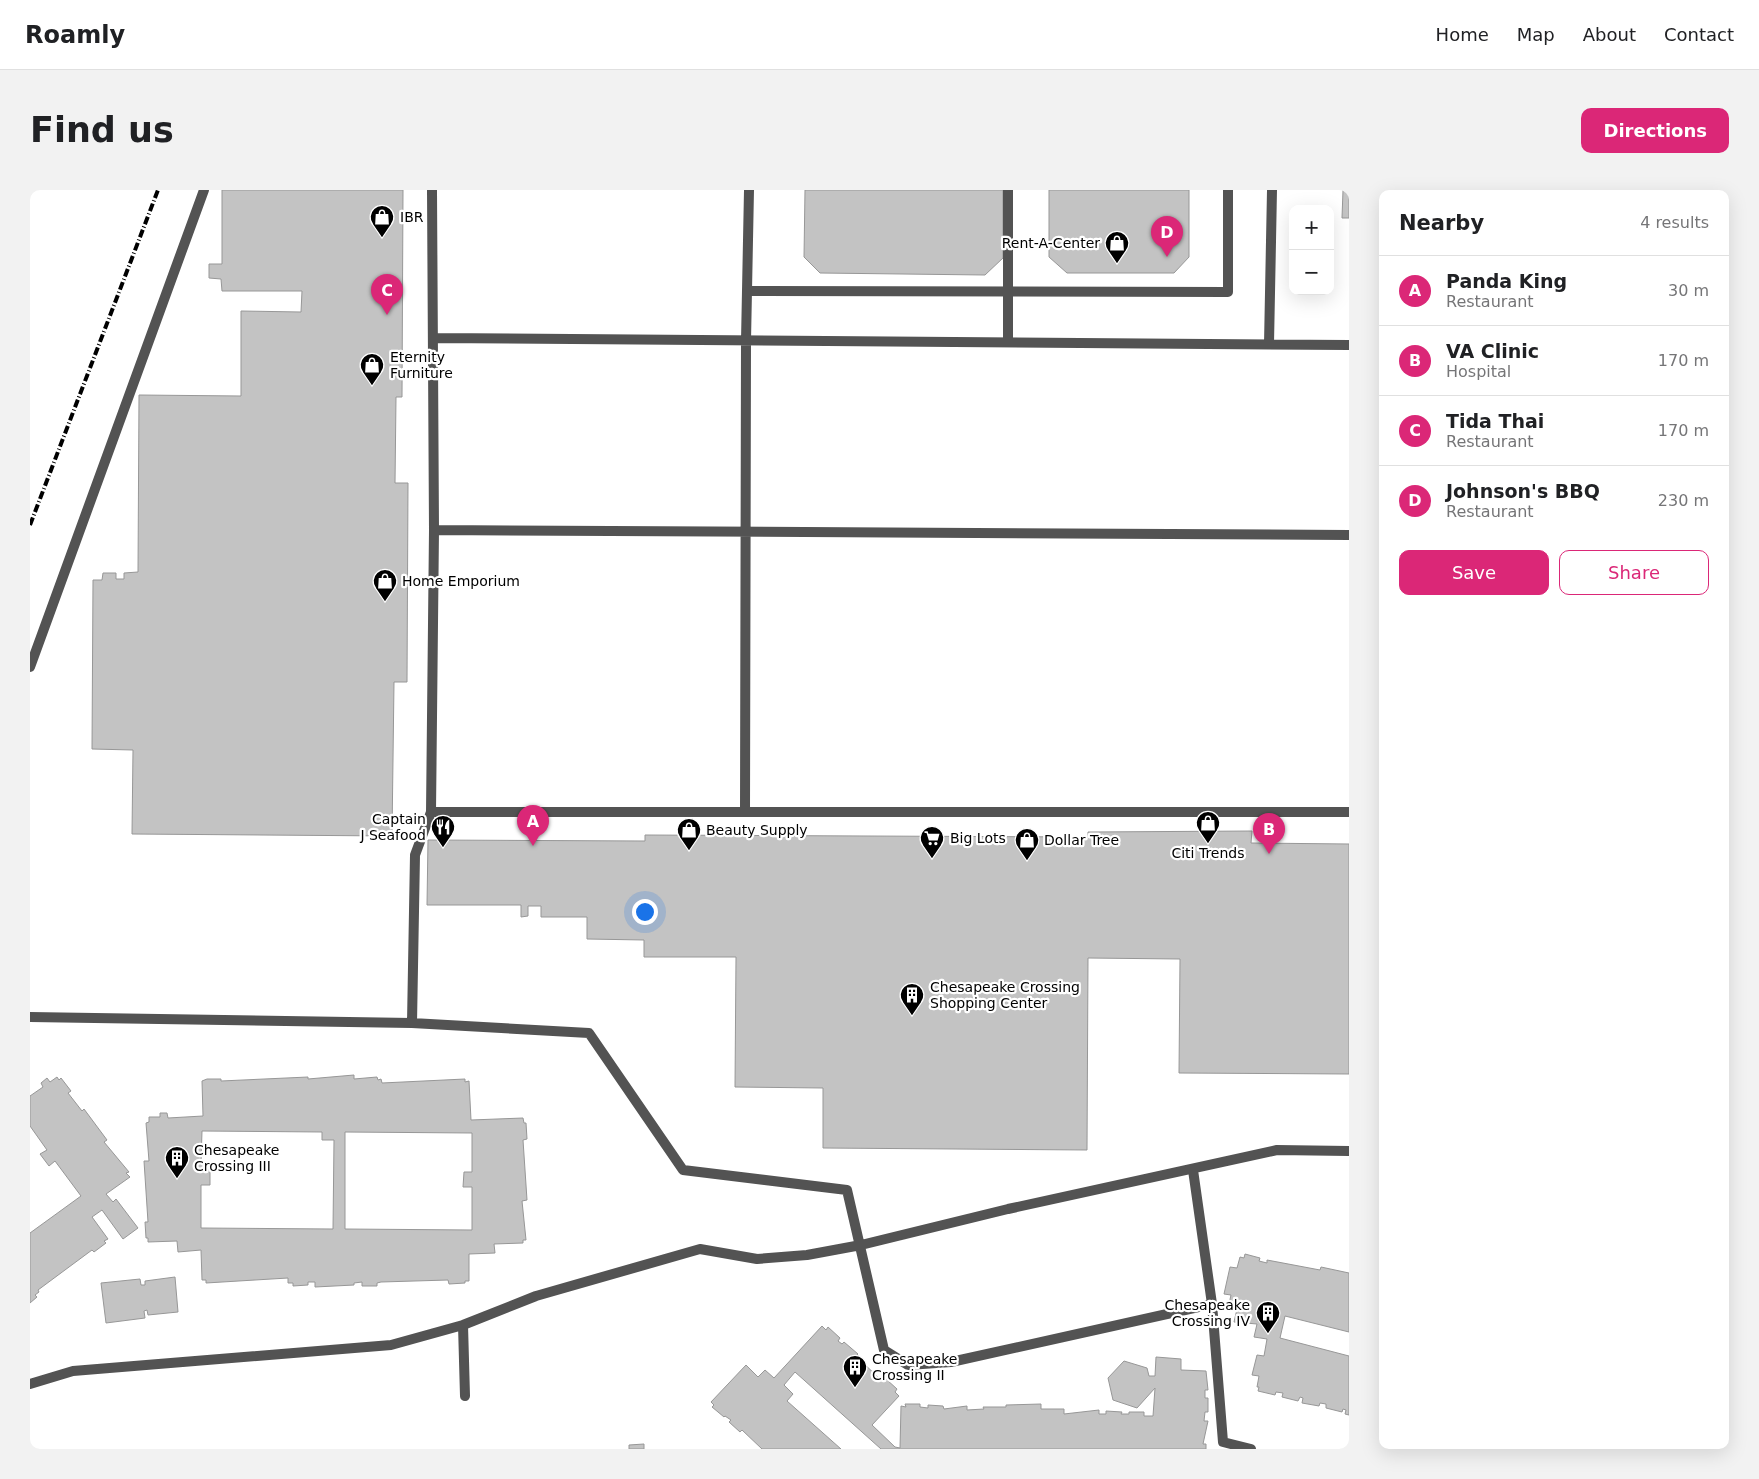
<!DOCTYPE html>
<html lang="en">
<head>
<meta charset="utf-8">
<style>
	body { margin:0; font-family:"DejaVu Sans",sans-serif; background:#f2f2f2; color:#202124 }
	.controls { position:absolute; right:15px; top:15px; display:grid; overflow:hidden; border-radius:10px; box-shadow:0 5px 20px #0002 }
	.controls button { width:45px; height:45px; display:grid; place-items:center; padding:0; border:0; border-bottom:1px solid #e0e0e0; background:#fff; color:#202124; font:25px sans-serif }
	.you { position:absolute; left:614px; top:721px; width:18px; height:18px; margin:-12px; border:4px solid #fff; border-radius:50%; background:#1a73e8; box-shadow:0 0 0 8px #1a73e833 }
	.badge { display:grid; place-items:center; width:32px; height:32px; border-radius:50%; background:#db2777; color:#fff; font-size:16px; font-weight:700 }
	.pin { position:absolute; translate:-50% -41px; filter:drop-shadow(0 1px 2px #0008) }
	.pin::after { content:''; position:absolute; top:26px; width:18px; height:15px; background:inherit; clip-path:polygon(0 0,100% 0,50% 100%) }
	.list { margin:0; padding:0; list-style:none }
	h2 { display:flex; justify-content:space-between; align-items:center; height:65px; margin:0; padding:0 20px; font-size:21px }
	h2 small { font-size:16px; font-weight:400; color:#757577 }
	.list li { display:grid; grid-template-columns:32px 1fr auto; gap:15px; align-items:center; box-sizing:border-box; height:70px; padding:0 20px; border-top:1px solid #e0e0e0 }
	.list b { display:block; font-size:19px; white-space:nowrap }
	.list p { margin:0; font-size:16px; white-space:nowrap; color:#757577 }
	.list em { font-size:16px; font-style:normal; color:#757577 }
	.actions { display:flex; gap:10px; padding:15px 20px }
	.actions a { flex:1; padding:11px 0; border:1px solid #db2777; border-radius:10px; text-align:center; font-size:18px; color:#db2777 }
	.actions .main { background:#db2777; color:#fff }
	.map { position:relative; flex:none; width:1319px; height:1259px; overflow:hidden; border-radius:10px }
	header { display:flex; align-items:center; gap:30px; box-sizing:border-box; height:70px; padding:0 25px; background:#fff; border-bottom:1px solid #e0e0e0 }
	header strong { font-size:24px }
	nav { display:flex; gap:28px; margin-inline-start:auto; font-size:18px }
	.intro { display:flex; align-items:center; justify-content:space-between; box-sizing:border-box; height:120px; padding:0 30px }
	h1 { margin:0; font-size:35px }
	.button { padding:12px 22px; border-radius:10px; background:#db2777; color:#fff; font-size:18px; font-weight:700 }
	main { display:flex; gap:30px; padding:0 30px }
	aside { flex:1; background:#fff; border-radius:10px; box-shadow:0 5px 20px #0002 }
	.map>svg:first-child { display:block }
</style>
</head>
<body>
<header>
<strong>Roamly</strong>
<nav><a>Home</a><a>Map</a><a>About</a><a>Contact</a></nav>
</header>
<div class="intro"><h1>Find us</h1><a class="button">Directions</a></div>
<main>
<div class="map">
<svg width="1319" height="1259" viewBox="0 0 1319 1259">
	<rect width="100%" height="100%" fill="#fff"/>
	<path fill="#c3c3c3" stroke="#979797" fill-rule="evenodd" d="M192,0H373L372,207H366L365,293H378L377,492H364L362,646L102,644L103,560L62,559L63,390H72L73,383H86V389H94V383L108,382L109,205L211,206V121L271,122L272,101H192L191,89L179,88V74H192Z
		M775,0H973V68L955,85L790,83L774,67Z
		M1019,0H1159V67L1144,83H1037L1019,67Z
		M1313,0H1319V28H1312Z
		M1222,641L1221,653L1319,654V884L1149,883L1150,769L1058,768L1057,960L793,958V898L705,897L706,767H614V750L557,749V727H511V716H498V726L491,727V715H397L398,650L615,651V645L1058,647V642Z
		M324,885V889L347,887L348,890L351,889L352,893L435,889V892L439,891L441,930L493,928L494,933H496L497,949L493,950L497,1010L492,1011L496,1050H493V1053L464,1054L465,1063L439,1064V1091H435V1093L419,1094L418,1090L351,1092L347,1093V1096H332V1092L324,1093V1095L285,1097V1092H278V1095L263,1096V1093H258V1088L176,1093V1090H172L171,1060L148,1062L147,1051L118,1052V1048H116L115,1032H118L114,971H119L116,933L119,932V927H130V923H137L138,928L173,926L172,891L177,889H191V891L278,887V889ZM172,941L292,942V950H304L303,1039L171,1038V995H180V973H171ZM315,942L442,943V982H434L433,997H442V1040L315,1039Z
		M27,887L29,890L31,888L41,901L38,903L52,921L54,919L77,950L74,952L99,982L96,983L100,987L76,1004L83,1012L86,1009L108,1038L93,1049L72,1020L62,1027L78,1049L74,1051L76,1053L64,1062L62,1060L8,1100L9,1102L5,1105L7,1107L0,1113V1043L51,1006L25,971L19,976L10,964L17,960L0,936V906L13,897L11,893L17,888L20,892Z
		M1215,1064L1230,1068L1229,1071L1237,1073V1070L1290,1080L1291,1077L1319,1083V1142L1255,1126L1250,1148L1319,1166V1225L1315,1224L1316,1220L1313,1219L1312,1222L1296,1218V1214L1290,1213L1289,1216L1272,1213L1273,1208L1270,1207L1268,1211L1252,1207L1253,1203L1246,1202L1245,1205L1228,1201L1229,1197H1227L1229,1186L1222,1185L1227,1165L1234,1166L1237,1149L1224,1147L1227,1134L1204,1132L1207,1119L1198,1118L1201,1105L1194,1104L1200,1077L1207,1078L1210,1067L1214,1068Z
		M145,1087L148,1122L118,1125L117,1120L114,1121L115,1128L76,1133L71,1093L110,1089L111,1095H115V1091Z
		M792,1136L796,1140L798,1137L810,1148L808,1151L812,1154L814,1152L828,1164L826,1166L853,1192L856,1189L867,1199L865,1202L869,1206L842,1235L865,1257L870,1258L871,1216L876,1217L875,1214H890V1217L898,1218V1215L913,1216L914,1219L937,1216V1220L954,1219L953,1217H976V1215L1011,1214V1219H1034V1224L1069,1220V1224H1076V1221L1092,1222L1091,1224H1099V1222H1114V1226H1123L1125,1198L1107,1218L1083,1210L1078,1188L1094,1171L1117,1178L1119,1186H1125L1126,1167L1151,1169V1180L1176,1181L1178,1200H1175V1208H1178V1222H1175L1174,1231H1178L1173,1254H1176V1259H851L765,1182L754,1195L763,1204L757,1211L811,1259H732L712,1240L710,1242L699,1232L701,1230L695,1226L694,1227L682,1217L684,1215L681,1212L716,1175L728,1187L735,1180L744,1188Z
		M614,1254V1259H599V1255Z"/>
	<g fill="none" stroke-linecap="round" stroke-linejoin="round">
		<path stroke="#535353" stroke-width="10" d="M402,0L404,340L1319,345
			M717,101L1198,102V0
			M403,148L1319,155
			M978,152V0
			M1239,154L1242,0
			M404,340L401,622H1319
			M0,477L174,0
			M715,622L716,151L719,0
			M0,827L382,833L559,843L653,980L817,1000L854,1160L878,1175L921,1172L1182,1114L1163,980
			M382,833L385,665L401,622
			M1182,1114L1193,1252L1221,1259
			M433,1135L435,1206
			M0,1194L43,1181L361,1155L433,1135L506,1106L670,1059L727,1069L777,1065L831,1055L978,1019L1247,960L1319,961"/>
		<path stroke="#000" stroke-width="4" stroke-dasharray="8 2.5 1 2.5" stroke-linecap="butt" d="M0,335L128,0"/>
	</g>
	<defs>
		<g id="shop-pin" transform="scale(1.25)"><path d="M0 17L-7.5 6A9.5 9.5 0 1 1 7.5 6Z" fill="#000" stroke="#fff"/><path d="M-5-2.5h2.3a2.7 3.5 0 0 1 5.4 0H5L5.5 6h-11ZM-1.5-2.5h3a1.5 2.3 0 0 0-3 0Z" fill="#fff"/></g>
		<g id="restaurant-pin" transform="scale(1.25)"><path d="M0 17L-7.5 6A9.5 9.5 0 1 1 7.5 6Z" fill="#000" stroke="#fff"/><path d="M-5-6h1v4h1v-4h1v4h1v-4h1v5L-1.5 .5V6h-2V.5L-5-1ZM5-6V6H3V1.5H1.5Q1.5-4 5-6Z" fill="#fff"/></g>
		<g id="supermarket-pin" transform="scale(1.25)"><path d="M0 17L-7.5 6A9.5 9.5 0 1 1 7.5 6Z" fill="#000" stroke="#fff"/><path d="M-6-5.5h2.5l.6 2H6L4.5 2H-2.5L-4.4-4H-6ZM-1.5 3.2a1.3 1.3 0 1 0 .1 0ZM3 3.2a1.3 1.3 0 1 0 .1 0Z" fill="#fff"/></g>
		<g id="building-pin" transform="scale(1.25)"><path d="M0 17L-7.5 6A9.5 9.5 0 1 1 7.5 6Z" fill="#000" stroke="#fff"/><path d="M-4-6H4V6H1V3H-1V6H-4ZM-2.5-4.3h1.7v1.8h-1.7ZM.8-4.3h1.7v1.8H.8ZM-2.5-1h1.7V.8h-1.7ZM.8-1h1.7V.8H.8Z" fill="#fff"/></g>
	</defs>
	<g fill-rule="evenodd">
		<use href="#shop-pin" x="352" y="27"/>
		<use href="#shop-pin" x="1087" y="53"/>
		<use href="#shop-pin" x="342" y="175"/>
		<use href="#shop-pin" x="355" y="391"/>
		<use href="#shop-pin" x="1178" y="633"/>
		<use href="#restaurant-pin" x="413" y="637"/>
		<use href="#shop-pin" x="659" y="640"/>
		<use href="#supermarket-pin" x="902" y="648"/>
		<use href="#shop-pin" x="997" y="650"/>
		<use href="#building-pin" x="882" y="805"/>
		<use href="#building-pin" x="147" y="968"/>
		<use href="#building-pin" x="1238" y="1123"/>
		<use href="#building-pin" x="825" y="1177"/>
	</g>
	<g text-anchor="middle" stroke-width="4.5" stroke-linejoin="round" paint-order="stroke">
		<g font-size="14" fill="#000" stroke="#fff" text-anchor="start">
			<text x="370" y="32">IBR</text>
			<text x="1070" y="58" text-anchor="end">Rent-A-Center</text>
			<text x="360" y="172">Eternity<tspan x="360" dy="16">Furniture</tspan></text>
			<text x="372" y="396">Home Emporium</text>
			<text x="396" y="634" text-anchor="end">Captain<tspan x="396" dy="16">J Seafood</tspan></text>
			<text x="676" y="645">Beauty Supply</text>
			<text x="920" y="653">Big Lots</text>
			<text x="1014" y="655">Dollar Tree</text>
			<text x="1178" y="668" text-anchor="middle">Citi Trends</text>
			<text x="900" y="802">Chesapeake Crossing<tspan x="900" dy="16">Shopping Center</tspan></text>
			<text x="164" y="965">Chesapeake<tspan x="164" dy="16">Crossing III</tspan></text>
			<text x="1220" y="1120" text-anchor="end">Chesapeake<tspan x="1220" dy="16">Crossing IV</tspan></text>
			<text x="842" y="1174">Chesapeake<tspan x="842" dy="16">Crossing II</tspan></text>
		</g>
	</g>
</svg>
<div class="controls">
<button>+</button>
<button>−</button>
</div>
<div class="you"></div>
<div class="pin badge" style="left:503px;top:656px">A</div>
<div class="pin badge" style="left:1239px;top:664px">B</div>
<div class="pin badge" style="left:357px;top:125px">C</div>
<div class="pin badge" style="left:1137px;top:67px">D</div>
</div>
<aside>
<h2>Nearby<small>4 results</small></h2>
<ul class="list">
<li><span class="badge">A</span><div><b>Panda King</b><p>Restaurant</p></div><em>30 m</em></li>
<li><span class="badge">B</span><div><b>VA Clinic</b><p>Hospital</p></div><em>170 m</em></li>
<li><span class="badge">C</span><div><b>Tida Thai</b><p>Restaurant</p></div><em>170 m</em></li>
<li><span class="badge">D</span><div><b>Johnson's BBQ</b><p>Restaurant</p></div><em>230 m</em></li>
</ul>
<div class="actions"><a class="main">Save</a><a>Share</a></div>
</aside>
</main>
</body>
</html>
